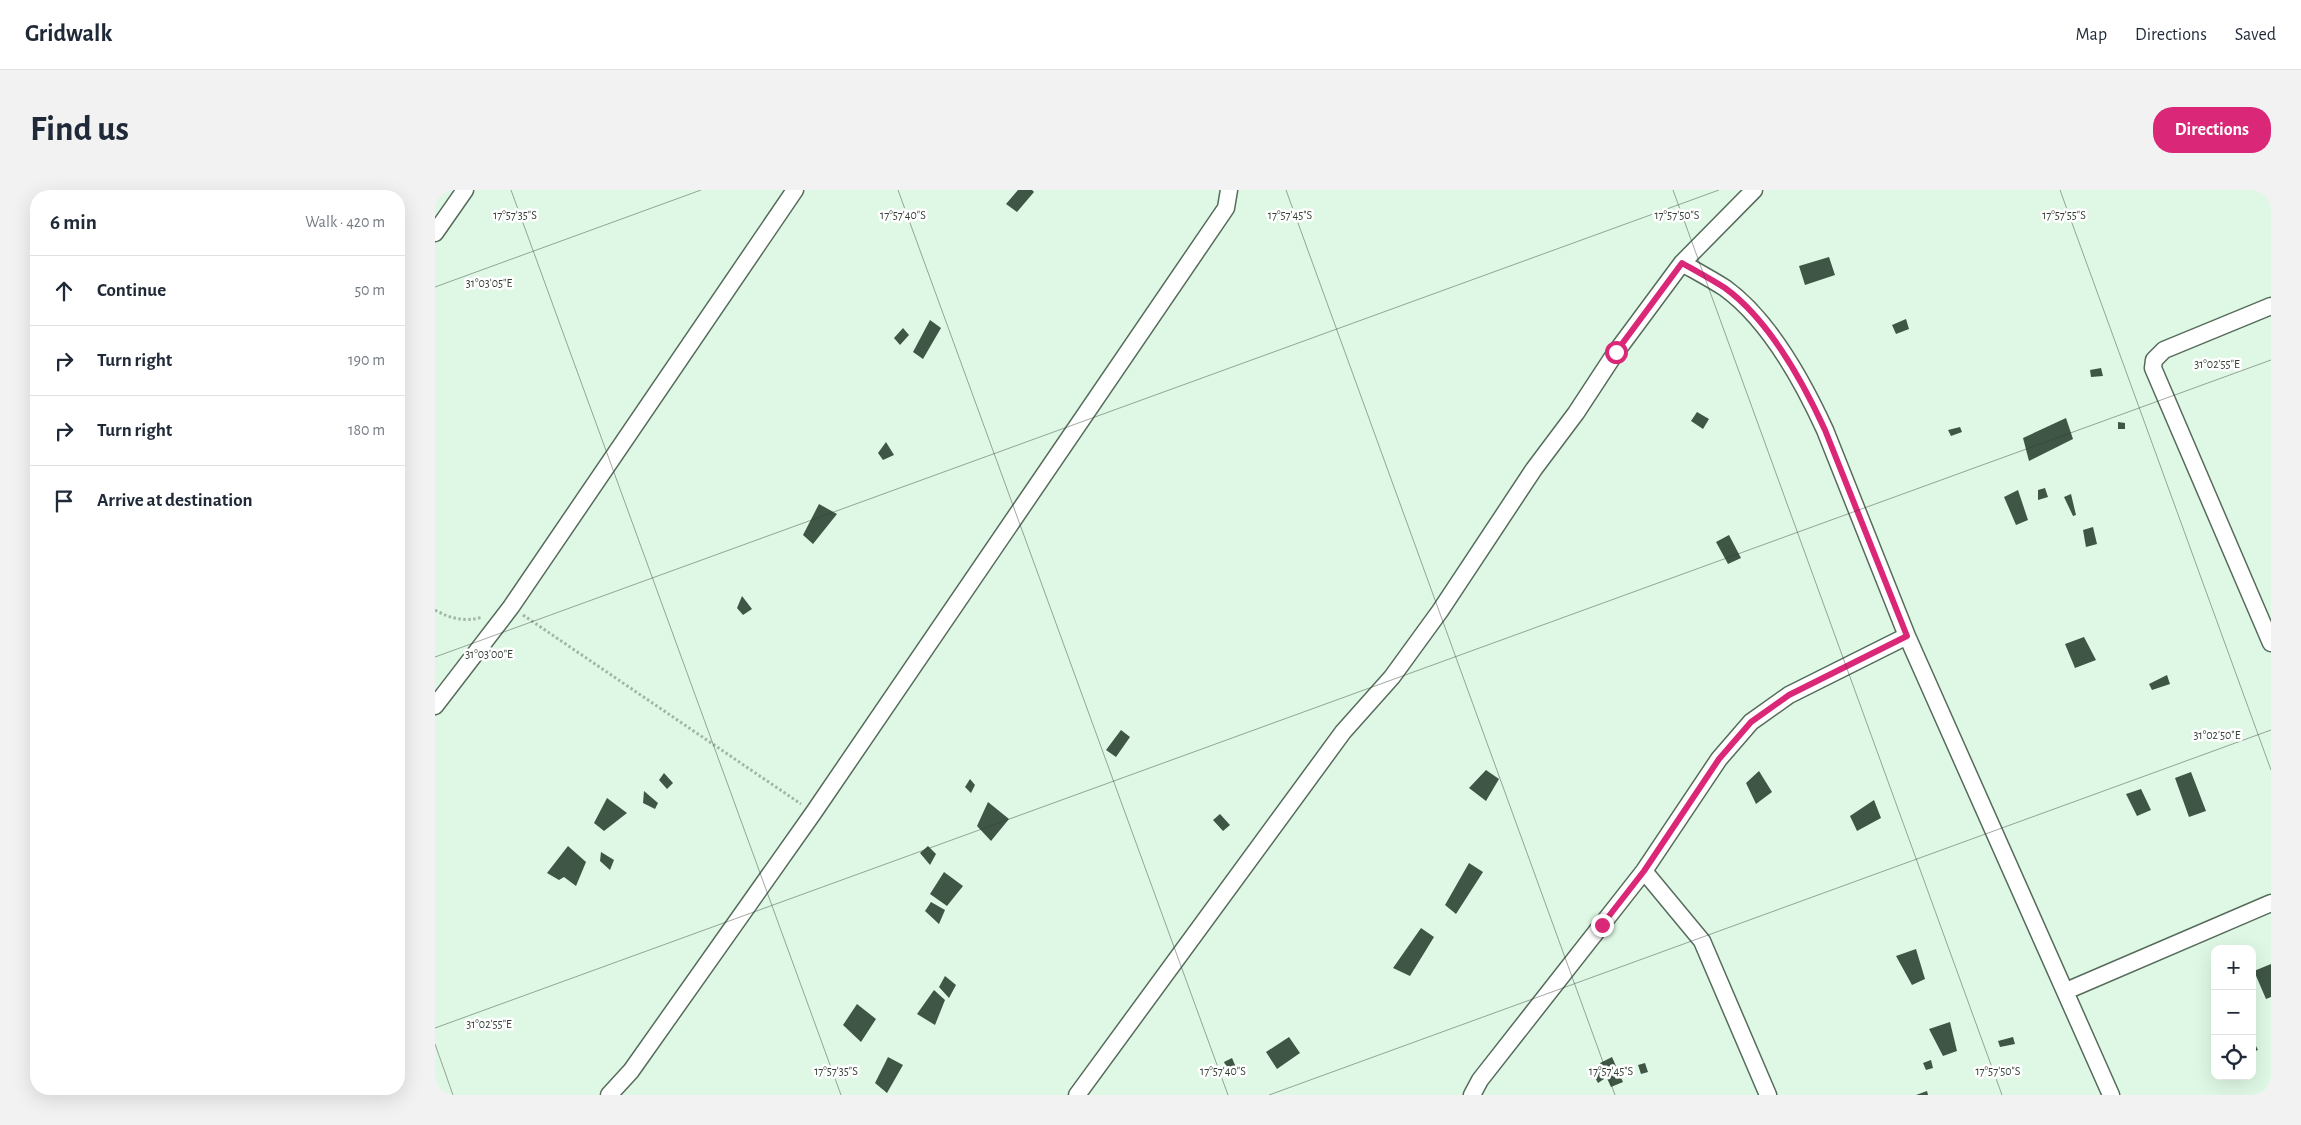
<!DOCTYPE html>
<html lang="en">
<head>
<meta charset="utf-8">
<style>
	body { margin:0; font-family:"Alegreya Sans",sans-serif; background:#f2f2f3; color:#1f2937 }
	.controls { position:absolute; right:15px; bottom:15px; display:grid; overflow:hidden; border-radius:10px; box-shadow:0 5px 20px #0002 }
	.controls button { width:45px; height:45px; display:grid; place-items:center; padding:0; border:0; border-bottom:1px solid #e0e1e3; background:#fff; color:#1f2937; font:25px sans-serif }
	.stop { position:absolute; width:15px; height:15px; margin:-11px; border:4px solid #db2777; border-radius:50%; background:#fff }
	.stop.end { background:#db2777; border-color:#fff; box-shadow:0 1px 5px #0008 }
	.list { margin:0; padding:0; list-style:none }
	h2 { display:flex; justify-content:space-between; align-items:center; height:65px; margin:0; padding:0 20px; font-size:21px }
	h2 small { font-size:16px; font-weight:400; color:#747a83 }
	.list li { display:grid; grid-template-columns:32px 1fr auto; gap:15px; align-items:center; box-sizing:border-box; height:70px; padding:0 20px; border-top:1px solid #e0e1e3 }
	.list b { display:block; font-size:19px; white-space:nowrap }
	.list em { font-size:16px; font-style:normal; color:#747a83 }
	.icon { flex:none; width:28px; height:28px; fill:none; stroke:currentColor; stroke-width:2; stroke-linecap:round; stroke-linejoin:round }
	.map { position:relative; flex:none; width:1836px; height:905px; overflow:hidden; border-radius:20px }
	header { display:flex; align-items:center; gap:30px; box-sizing:border-box; height:70px; padding:0 25px; background:#fff; border-bottom:1px solid #e0e1e3 }
	header strong { font-size:24px }
	nav { display:flex; gap:28px; margin-inline-start:auto; font-size:18px }
	.intro { display:flex; align-items:center; justify-content:space-between; box-sizing:border-box; height:120px; padding:0 30px }
	h1 { margin:0; font-size:35px }
	.button { padding:12px 22px; border-radius:20px; background:#db2777; color:#fff; font-size:18px; font-weight:700 }
	main { display:flex; gap:30px; padding:0 30px }
	aside { flex:1; background:#fff; border-radius:20px; box-shadow:0 5px 20px #0002 }
	.map>svg:first-child { display:block }
</style>
</head>
<body>
<header>
<strong>Gridwalk</strong>
<nav><a>Map</a><a>Directions</a><a>Saved</a></nav>
</header>
<div class="intro"><h1>Find us</h1><a class="button">Directions</a></div>
<main>
<aside>
<h2>6 min<small>Walk · 420 m</small></h2>
<ul class="list">
<li><svg class="icon" aria-label="ahead" viewBox="0 0 24 24"><path d="M12 20V5M6 11l6-6 6 6"/></svg><div><b>Continue</b></div><em>50 m</em></li>
<li><svg class="icon" aria-label="right" viewBox="0 0 24 24"><path d="M7 20v-9h11M14 6l5 5-5 5"/></svg><div><b>Turn right</b></div><em>190 m</em></li>
<li><svg class="icon" aria-label="right" viewBox="0 0 24 24"><path d="M7 20v-9h11M14 6l5 5-5 5"/></svg><div><b>Turn right</b></div><em>180 m</em></li>
<li><svg class="icon" aria-label="arrive" viewBox="0 0 24 24"><path d="M6 21V4h12l-3 4 3 4H6"/></svg><div><b>Arrive at destination</b></div></li>
</ul>
</aside>
<div class="map">
<svg width="1836" height="905" viewBox="0 0 1836 905">
	<rect width="100%" height="100%" fill="#dff8e5"/>
	<path fill="#3f5545" d="M583,0H597L599,2L582,22L571,14Z
		M1394,67L1400,85L1370,95L1364,76Z
		M1471,129L1474,139L1461,144L1457,135Z
		M495,130L506,138L488,169L478,162Z
		M468,138L474,145L465,155L459,148Z
		M1666,178L1668,186L1656,187L1655,180Z
		M1262,222L1274,229L1268,239L1256,231Z
		M1631,228L1638,249L1594,271L1588,248Z
		M1683,232L1690,233V239H1683Z
		M1525,237L1527,242L1516,246L1513,240Z
		M451,252L459,265L448,270L443,263Z
		M1610,298L1613,307L1603,310V300Z
		M1583,300L1593,330L1581,335L1569,307Z
		M1636,304L1641,325L1638,326L1629,307Z
		M384,314L402,324L378,354L368,345Z
		M1658,337L1662,354L1651,357L1648,340Z
		M1294,345L1306,368L1293,374L1281,352Z
		M307,406L317,419L308,425L302,418Z
		M1649,447L1661,470L1640,478L1630,454Z
		M1732,485L1735,494L1717,500L1714,494Z
		M686,540L695,547L681,567L671,560Z
		M1051,580L1064,589L1051,611L1034,598Z
		M1324,581L1337,602L1321,614L1311,593Z
		M1756,582L1771,621L1754,627L1740,588Z
		M229,583L238,593L232,599L224,590Z
		M535,589L540,595L536,603L530,597Z
		M1706,599L1716,620L1702,626L1691,604Z
		M209,601L223,613L220,619L208,613Z
		M172,608L192,623L169,641L159,633Z
		M1439,610L1446,628L1422,641L1415,626Z
		M553,612L574,629L556,651L542,636Z
		M785,624L795,635L788,641L778,630Z
		M133,656L151,672L141,696L129,687L124,690L112,683Z
		M493,656L501,664L495,675L485,663Z
		M166,662L179,670L175,680L165,671Z
		M1034,673L1048,682L1021,724L1010,715Z
		M509,682L528,696L512,716L495,704Z
		M496,712L510,720L504,734L490,721Z
		M986,738L999,747L975,786L958,778Z
		M1481,759L1490,789L1477,795L1461,766Z
		M1836,774V807L1831,809L1819,781Z
		M510,786L521,795L514,808L504,797Z
		M499,800L510,810L500,835L482,824Z
		M422,814L441,829L426,852L408,835Z
		M1515,832L1522,861L1508,866L1494,839Z
		M854,847L865,863L842,879L831,862Z
		M1578,847L1580,854L1565,857L1563,851Z
		M1817,848L1823,860L1817,862Z
		M453,867L468,875L452,903L440,893Z
		M1177,867L1188,892L1176,897L1165,873Z
		M797,868L803,882L795,885L789,872Z
		M1496,870L1498,878L1491,880L1488,873Z
		M1210,873L1213,882L1206,884L1203,875Z
		M1164,879L1169,889L1163,893L1157,882Z
		M1492,901L1493,905H1481Z"/>
	<g fill="none" stroke-linecap="round" stroke-linejoin="round">
		<g stroke="#566c5b" stroke-width="19">
			<path id="street" d="M0,43L30,0
				M1247,73C1261,81 1276,89 1290,98C1334,130 1368,192 1390,240L1472,446L1676,905
				M1836,116L1729,160L1719,170L1718,178L1836,453
				M0,516L76,417L360,0
				M1209,681L1267,751L1333,905
				M1631,801L1836,713
				M174,905L196,881L379,622L791,18L794,0
				M642,905L908,542L957,487L1005,421L1099,279L1141,223L1181,162L1247,73L1319,0
				M1037,905L1045,890L1209,681L1284,569L1316,532L1354,505L1472,446"/>
		</g>
		<path stroke="#a2b5a6" stroke-width="3" stroke-dasharray="2.5 2.5" stroke-linecap="butt" d="M0,420C16,429 30,432 48,427
			M88,425L366,614"/>
		<use href="#street" stroke="#fff" stroke-width="16"/>
	</g>
	<g fill="none" stroke-linecap="round" stroke-linejoin="round">
		<path stroke="#db2777" stroke-width="6" d="M1167,735L1209,681L1284,569L1316,532L1354,505L1472,446L1390,240C1368,192 1334,130 1290,98C1276,89 1261,81 1247,73L1181,162"/>
	</g>
	<path fill="none" stroke="#343e36" stroke-width="1" stroke-opacity="0.45" d="M76,0L406,905M463,0L793,905M851,0L1180,905M1238,0L1567,905M1625,0L1836,580M0,97L266,0M0,467L1284,0M0,838L1836,170M0,854L18,905M834,905L1836,540"/>
	<g font-size="12" text-anchor="middle" fill="#343e36" stroke="#fff" stroke-width="5" stroke-linejoin="round" paint-order="stroke">
		<text x="80" y="29">17°57'35"S</text>
		<text x="468" y="29">17°57'40"S</text>
		<text x="855" y="29">17°57'45"S</text>
		<text x="1242" y="29">17°57'50"S</text>
		<text x="1629" y="29">17°57'55"S</text>
		<text x="54" y="97">31°03'05"E</text>
		<text x="1782" y="178">31°02'55"E</text>
		<text x="54" y="468">31°03'00"E</text>
		<text x="1782" y="549">31°02'50"E</text>
		<text x="54" y="838">31°02'55"E</text>
		<text x="401" y="885">17°57'35"S</text>
		<text x="788" y="885">17°57'40"S</text>
		<text x="1176" y="885">17°57'45"S</text>
		<text x="1563" y="885">17°57'50"S</text>
	</g>
</svg>
<div class="controls">
<button>+</button>
<button>−</button>
<button><svg class="icon" aria-label="locate" viewBox="0 0 24 24"><circle cx="12" cy="12" r="6"/><path d="M12 2v4M12 18v4M2 12h4M18 12h4"/></svg></button>
</div>
<div class="stop" style="left:1181px;top:162px"></div>
<div class="stop end" style="left:1167px;top:735px"></div>
</div>
</main>
</body>
</html>
